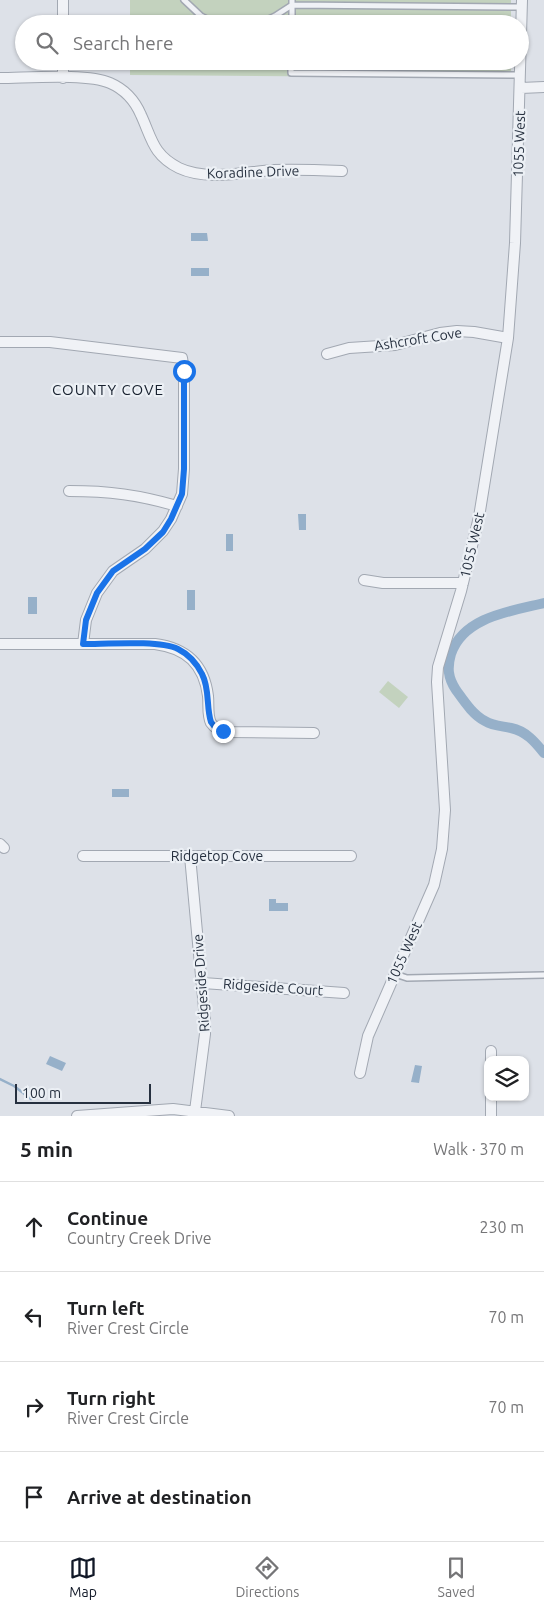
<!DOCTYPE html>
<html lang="en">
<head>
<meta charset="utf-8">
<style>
	body { margin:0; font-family:Ubuntu,sans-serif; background:#f2f2f2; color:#202124 }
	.controls { position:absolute; right:15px; bottom:15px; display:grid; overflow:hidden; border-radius:10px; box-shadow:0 1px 4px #0004 }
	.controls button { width:45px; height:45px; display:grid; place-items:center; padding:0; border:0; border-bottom:1px solid #e0e0e0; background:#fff; color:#202124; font:25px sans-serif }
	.scale { position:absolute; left:15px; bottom:12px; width:136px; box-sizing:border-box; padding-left:5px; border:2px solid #26303f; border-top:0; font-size:14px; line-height:18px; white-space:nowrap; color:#26303f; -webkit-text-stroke:4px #ecf0f5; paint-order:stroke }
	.stop { position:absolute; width:15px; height:15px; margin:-11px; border:4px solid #1a73e8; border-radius:50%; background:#fff }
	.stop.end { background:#1a73e8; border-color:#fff; box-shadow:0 1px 5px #0008 }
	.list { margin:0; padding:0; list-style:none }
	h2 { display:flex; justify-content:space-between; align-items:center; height:65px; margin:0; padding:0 20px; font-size:21px }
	h2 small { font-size:16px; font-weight:400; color:#757577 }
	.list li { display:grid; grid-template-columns:32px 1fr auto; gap:15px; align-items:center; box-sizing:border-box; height:90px; padding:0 20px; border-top:1px solid #e0e0e0 }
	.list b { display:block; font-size:19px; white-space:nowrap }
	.list p { margin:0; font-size:16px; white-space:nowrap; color:#757577 }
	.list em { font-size:16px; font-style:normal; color:#757577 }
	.icon { flex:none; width:28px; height:28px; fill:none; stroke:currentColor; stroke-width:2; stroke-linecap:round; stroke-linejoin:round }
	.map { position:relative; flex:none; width:544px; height:1116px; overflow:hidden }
	.search { position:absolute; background:#fff; box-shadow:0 1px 4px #0004; left:15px; right:15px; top:15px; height:55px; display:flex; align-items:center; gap:12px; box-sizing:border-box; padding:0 18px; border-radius:28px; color:#757577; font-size:19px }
	.sheet { height:425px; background:#fff }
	nav { display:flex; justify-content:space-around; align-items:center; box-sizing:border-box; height:70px; border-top:1px solid #e0e0e0; background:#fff; font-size:14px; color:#757577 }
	nav a { display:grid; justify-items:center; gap:2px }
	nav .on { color:#111827 }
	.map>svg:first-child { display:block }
</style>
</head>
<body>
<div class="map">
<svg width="544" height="1116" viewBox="0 0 544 1116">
	<rect width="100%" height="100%" fill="#dde1e8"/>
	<path fill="#c3d2be" d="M130,0H511V24H130Z
		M130,61H511V78L130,75Z
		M388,681L408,697L399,708L379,692Z"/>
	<path fill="#96b0c9" d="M191,233H207L208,241H191Z
		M191,268H209V276H191Z
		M298,514H306V530H299Z
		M226,534H233V551H226Z
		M187,590H195V610H187Z
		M28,597H37V614H28Z
		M112,789H129V797H112Z
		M269,899H276V903H288V911H269Z
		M50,1056L66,1063L62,1071L46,1064Z
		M415,1065L422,1066L419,1083L411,1082Z"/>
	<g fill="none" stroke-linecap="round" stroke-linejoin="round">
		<path stroke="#96b0c9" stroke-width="2.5" d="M0,1079L14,1086L31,1099"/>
		<path stroke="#96b0c9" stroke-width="10" d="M544,603C511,611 463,617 451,654C447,668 448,678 456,690C464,701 473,715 485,721C493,726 502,726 511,728C526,731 535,742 544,753"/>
		<g stroke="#a2a8b2" stroke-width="8">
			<path id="lane" d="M184,0L201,16L217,24
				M258,24L275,16L292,5L522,7
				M292,24V0
				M291,61V73L520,75
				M395,974L407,978L544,975"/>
		</g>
		<g stroke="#a2a8b2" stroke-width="12">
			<path id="street" d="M63,0V24
				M63,61V78
				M0,78C26,78 88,73 110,83C124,89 135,101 141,115C152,139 153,155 179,168C206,181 245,172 273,170C296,169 319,170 342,171
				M521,88L544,87
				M0,342H50L182,358L184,371V469L182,494L171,519L163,531L145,549L113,571L97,593L86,620L83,644
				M327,354L349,348L395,345L440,333L457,331L474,332L508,338
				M69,491C109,491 139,495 177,506
				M364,580L383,583H463
				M0,644H155C186,648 204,664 208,696C209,705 207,715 211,723C215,729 221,731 228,732L314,733
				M0,844L4,848
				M83,856H351
				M190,856L205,1019V1034L195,1111
				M203,983L344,993
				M491,1051V1060
				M360,1073L368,1036L434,885L442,849L445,810L437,682L438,667L461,591L479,517L508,338L515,243L522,0
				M491,1097V1116
				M77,1116L173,1109L229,1116"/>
		</g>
		<use href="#lane" stroke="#f0f2f6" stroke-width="5"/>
		<use href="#street" stroke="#f0f2f6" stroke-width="10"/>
	</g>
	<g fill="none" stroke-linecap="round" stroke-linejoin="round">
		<path stroke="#1a73e8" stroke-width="6" d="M184,371V469L182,494L171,519L163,532L145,549L113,571L97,593L86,620L83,644C106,644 159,640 178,649C188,654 197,664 202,674C210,689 206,707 211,722L214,726L223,731"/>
	</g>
	<g text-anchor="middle" stroke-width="4.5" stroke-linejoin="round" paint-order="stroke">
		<g font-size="14" fill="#26303f" stroke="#ecf0f5">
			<text transform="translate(519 144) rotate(-88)" y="5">1055 West</text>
			<text transform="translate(253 172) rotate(-2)" y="5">Koradine Drive</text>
			<text transform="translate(418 339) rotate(-9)" y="5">Ashcroft Cove</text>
			<text transform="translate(472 545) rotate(-77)" y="5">1055 West</text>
			<text x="217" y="861">Ridgetop Cove</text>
			<text transform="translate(404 953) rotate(-66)" y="5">1055 West</text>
			<text transform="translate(201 983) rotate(-94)" y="5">Ridgeside Drive</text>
			<text transform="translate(273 987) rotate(4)" y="5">Ridgeside Court</text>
		</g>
		<g font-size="15" letter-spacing="1" fill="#18212f" stroke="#ecf0f5">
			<text x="108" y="395">COUNTY COVE</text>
		</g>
	</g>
</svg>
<div class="controls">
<button><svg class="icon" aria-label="layers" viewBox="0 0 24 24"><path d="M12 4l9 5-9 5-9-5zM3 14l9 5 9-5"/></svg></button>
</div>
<div class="scale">100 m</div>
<div class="stop" style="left:184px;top:371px"></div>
<div class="stop end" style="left:223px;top:731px"></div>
<div class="search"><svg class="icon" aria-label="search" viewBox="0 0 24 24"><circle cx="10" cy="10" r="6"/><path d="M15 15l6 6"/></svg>Search here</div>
</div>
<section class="sheet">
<h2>5 min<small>Walk · 370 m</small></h2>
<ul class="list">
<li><svg class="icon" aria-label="ahead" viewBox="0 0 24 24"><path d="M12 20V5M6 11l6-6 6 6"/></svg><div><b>Continue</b><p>Country Creek Drive</p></div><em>230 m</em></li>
<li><svg class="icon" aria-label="left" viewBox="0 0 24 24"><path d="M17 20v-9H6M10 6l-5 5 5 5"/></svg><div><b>Turn left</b><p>River Crest Circle</p></div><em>70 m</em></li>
<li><svg class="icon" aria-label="right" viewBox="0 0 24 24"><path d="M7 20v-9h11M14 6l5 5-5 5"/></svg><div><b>Turn right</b><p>River Crest Circle</p></div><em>70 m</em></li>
<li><svg class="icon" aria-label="arrive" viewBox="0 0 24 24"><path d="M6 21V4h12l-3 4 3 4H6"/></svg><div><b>Arrive at destination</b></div></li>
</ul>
</section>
<nav>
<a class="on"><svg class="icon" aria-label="map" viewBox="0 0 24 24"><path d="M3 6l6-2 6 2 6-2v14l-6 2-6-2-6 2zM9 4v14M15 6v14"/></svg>Map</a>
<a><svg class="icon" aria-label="directions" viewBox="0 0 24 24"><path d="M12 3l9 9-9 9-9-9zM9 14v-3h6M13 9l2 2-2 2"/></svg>Directions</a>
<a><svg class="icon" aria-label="saved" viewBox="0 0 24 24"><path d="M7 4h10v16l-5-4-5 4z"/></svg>Saved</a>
</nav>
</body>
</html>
